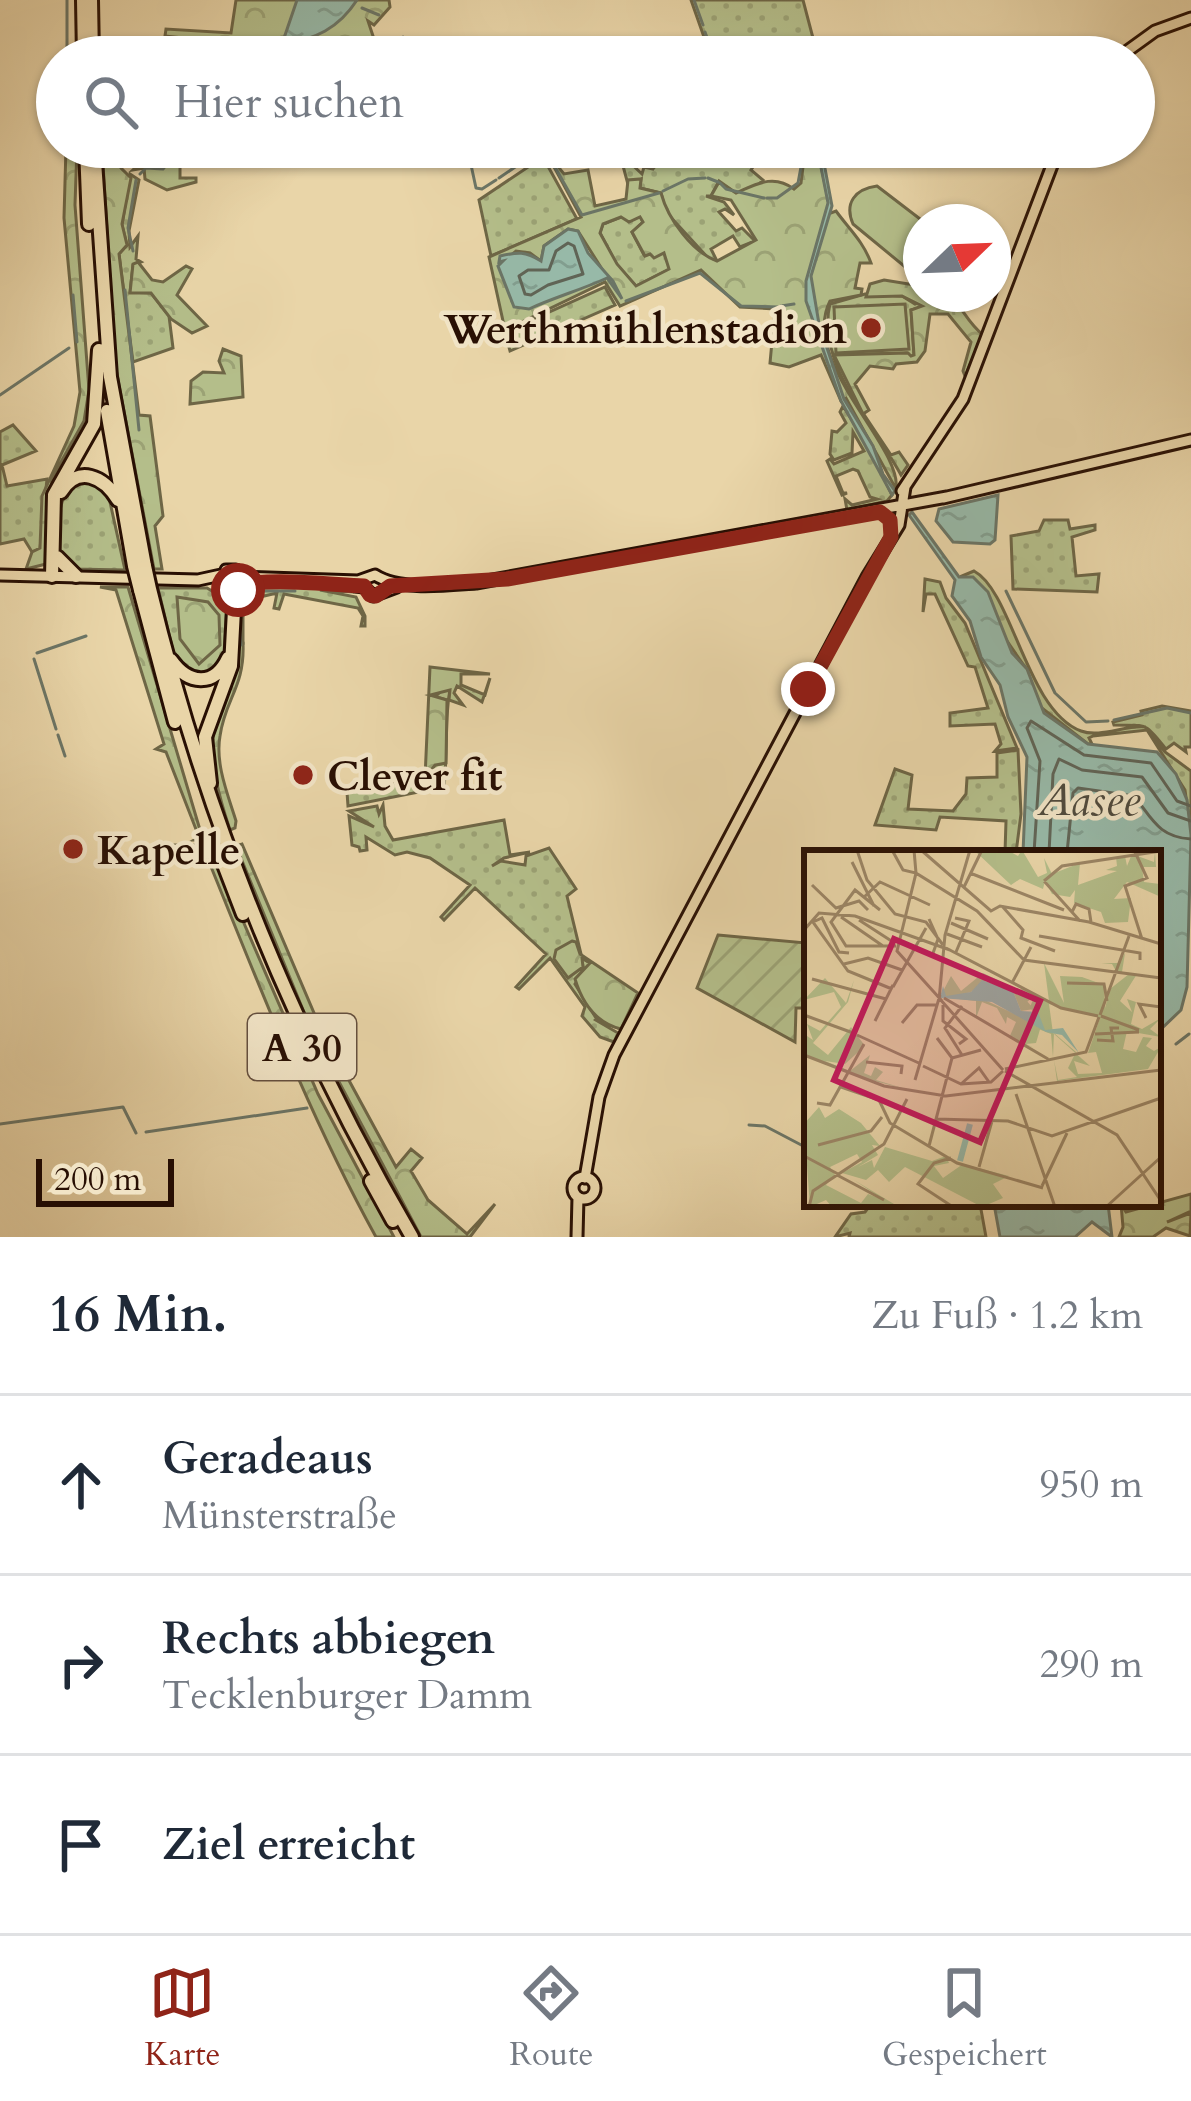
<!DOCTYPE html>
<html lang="de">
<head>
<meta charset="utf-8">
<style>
	body { margin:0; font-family:Cardo,serif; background:#f6f6f7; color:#1f2937 }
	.compass { position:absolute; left:903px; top:204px; width:108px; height:108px; border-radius:50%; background:#fff; box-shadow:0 3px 9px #0004; rotate:67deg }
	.scale { position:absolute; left:36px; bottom:30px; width:138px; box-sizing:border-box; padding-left:12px; border:6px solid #280f03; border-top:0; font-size:33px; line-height:42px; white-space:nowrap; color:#280f03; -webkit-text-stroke:9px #f1e4c6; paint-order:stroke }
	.stop { position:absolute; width:36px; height:36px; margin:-27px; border:9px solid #8f2418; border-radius:50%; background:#fff }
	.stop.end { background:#8f2418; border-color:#fff; box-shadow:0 3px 12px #0008 }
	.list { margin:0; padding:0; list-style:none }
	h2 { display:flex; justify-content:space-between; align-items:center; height:156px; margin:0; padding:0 48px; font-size:51px }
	h2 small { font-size:39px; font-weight:400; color:#747a83 }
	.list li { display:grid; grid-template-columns:78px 1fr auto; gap:36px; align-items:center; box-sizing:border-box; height:180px; padding:0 48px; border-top:3px solid #e0e1e3 }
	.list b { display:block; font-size:45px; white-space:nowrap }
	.list p { margin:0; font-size:39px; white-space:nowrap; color:#747a83 }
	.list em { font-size:39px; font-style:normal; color:#747a83 }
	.icon { flex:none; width:66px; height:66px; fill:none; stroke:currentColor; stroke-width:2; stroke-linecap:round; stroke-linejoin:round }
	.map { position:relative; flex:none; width:1191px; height:1237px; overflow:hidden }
	.search { position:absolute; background:#fff; box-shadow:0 3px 9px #0004; left:36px; right:36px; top:36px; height:132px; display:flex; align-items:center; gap:30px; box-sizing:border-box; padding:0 42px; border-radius:66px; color:#747a83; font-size:45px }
	.sheet { height:696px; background:#fff }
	nav { display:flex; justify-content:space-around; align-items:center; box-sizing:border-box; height:168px; border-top:3px solid #e0e1e3; background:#fff; font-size:33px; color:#747a83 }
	nav a { display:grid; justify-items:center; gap:6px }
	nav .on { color:#8f2418 }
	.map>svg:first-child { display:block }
</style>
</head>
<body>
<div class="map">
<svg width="1191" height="1237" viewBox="0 0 1191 1237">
	<defs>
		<pattern id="grass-dots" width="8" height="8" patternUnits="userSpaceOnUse" patternTransform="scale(3)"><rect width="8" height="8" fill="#b4be8a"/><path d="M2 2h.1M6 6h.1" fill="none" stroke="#9ba275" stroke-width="1.8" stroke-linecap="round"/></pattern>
		<pattern id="forest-crowns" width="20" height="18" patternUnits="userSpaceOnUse" patternTransform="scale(3)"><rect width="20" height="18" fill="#b4be8a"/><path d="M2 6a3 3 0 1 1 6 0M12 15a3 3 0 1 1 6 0" fill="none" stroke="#9ba275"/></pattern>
		<pattern id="garden-furrows" width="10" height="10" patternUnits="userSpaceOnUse" patternTransform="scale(3)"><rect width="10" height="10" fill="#b4be8a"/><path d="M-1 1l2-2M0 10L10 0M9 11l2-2" fill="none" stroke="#9ba275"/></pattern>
		<pattern id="water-ripples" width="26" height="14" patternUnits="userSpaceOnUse" patternTransform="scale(3)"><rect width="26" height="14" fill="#97b9a8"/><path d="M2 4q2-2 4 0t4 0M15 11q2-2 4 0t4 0" fill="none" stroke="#829e8f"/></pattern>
	</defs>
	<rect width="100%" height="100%" fill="#e9d5a8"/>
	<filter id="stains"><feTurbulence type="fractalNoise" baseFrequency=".00167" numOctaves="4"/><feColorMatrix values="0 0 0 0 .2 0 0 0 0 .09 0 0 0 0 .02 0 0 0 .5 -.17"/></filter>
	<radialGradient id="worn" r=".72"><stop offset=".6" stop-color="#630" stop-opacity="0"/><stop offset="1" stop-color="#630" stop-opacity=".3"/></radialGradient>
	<path fill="url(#grass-dots)" stroke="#6e6646" stroke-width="3" d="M691,0H803L818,57H711Z
		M584,147H619V157L625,158L642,174L644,167L653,169C669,146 693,156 715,165L721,153L752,151L759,158L751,170L763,180L752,191L736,193L719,181L711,196H706L724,202L734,215L725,209L719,212L736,231L742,228L755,241L740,247L733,236L711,249L717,261L710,260L666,212L661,193L640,188L641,180L630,192L622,162L605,166L602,158L586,160Z
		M540,159H544L577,219L491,256L479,200Z
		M130,174L139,180L129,231L130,247L138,236L136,259L141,262L133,265L130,292L151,293L169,316L173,348L133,362L119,254L127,245L122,225Z
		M640,216L643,222L632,232L644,255L664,253L670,269L636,286L617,265L600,233L603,224L621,217Z
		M605,287L615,305L510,351L505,332Z
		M865,294L902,296L915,304L920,302L923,307L911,310L914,355L911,357L907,353L835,355L863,413L891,455L899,452L908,465L901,475C876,428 815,363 830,304Z
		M843,406L870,449L892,495L887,501L847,510L845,499L852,505L877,499L870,497L858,471L853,469L836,476L843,493H847L842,495L827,461L830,459L834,464L864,451L853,432L852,453L834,460L830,454L832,431L837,432L846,423L840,412Z
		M13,425L36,451L2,465L7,486L47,479L40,549L32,552L24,539L0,544V432Z
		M86,479L108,493L125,570L73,569L59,554C61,518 51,496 86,479Z
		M1044,520H1068L1070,529L1095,525V530L1072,537L1076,576L1099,574L1097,592L1013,589L1011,536L1039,531Z
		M974,571C1013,592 1026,710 1081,731C1100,738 1125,725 1145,727L1165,752L1191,771V835L1185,790L1147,730L1093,736L1089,738L1092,744H1088L1038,705L1027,670L962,576Z
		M925,579L940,582L946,598L965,623L1017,748L995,751L1001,744L995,724L950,726V713L988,708L975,667L968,666L935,594H926L923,612Z
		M252,585L347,590L354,592L320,590L356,597L365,616V626H361L363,616L358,608L284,594L279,609L274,608L277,593L243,601V643L237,642V599L250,588H263Z
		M158,588H207L227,600L224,655L210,674L191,675L175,659Z
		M452,680C444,712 448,752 444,787L348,806L347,792L425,778L435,765L445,763L447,700L429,695H437Z
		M1162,706L1191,711V747H1185L1186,752L1174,743L1166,749C1144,721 1148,726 1114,725L1113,722L1142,715L1141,711Z
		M1018,750L1021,814L1016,853H1005L1006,821L940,817L936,830L875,825L895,769L912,775L908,809L953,811L966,794L967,778L997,777V753Z
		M383,805L385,826L393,840L504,820L510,855L530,852L504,858L492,866L501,861L525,865L526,856L549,848L576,889L567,896L582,958L590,963L575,984L596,1018L621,1029L594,1019L618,1033L614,1042L600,1037L582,1016L585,1007L550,958L519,989L516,987L546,954L475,888L444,920L441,917L470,885L430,858L407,852L395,855L366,837L367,850L360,851L359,847L352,845L349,816L374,827L349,811L377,806L379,814Z
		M871,1204H980L986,1237H849L850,1233L835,1237L851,1214L865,1212Z"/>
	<path fill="url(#forest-crowns)" stroke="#6e6646" stroke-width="3" fill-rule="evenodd" d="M236,0H389L390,7L374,25L368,21L373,36L354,57H274L275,50L284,49L165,36L166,29L231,33Z
		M66,147H77L75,205L89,390L84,421L52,478L46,564L26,569L32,552L40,548L42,496L74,426L80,392L64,218Z
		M102,147H120L121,168L131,178L122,224L127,245L119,254L139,415L150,416L163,516L155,526L162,569H154L115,364Z
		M157,147H189L180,157V178H196V182L167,190L145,179L144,168L133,170Z
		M368,147H458V158L453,163L369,164L372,160Z
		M755,147H817L831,213L836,211C849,229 863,241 871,263H860L855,288L862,289L861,295L830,301C799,361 903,447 896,489L846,398L841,401L821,355L789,367L770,363L775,309L740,307L701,270L620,306L605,282L505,330L489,257L581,217L546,152L564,174L588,170L595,206L626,199L628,180L641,179L640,188L661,193C668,219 692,252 717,261L756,240L731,200L711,196L719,182L736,193C755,185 773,173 794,189L801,183L803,167C790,149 779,151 759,153ZM621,217L629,222L640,217L643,222L632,232L645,256L650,254L654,258L664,253L669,269L636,286L617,264L600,233L603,224ZM568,229L578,231L607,277L545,300L512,301L503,262L507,266L517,264L514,257L504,261L516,251L530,253L541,261L544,246Z
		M138,262L152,280L163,282L186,266L192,269L177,295L207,326L192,333L171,319L151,293H130L133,264Z
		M884,280L921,286V294C966,294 955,311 983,335L965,376L963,371L971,342L948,314H930L925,351L917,362L896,364L893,369L870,366L855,384L869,410L863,414L834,355L908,353L911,356L914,355L911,310L922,306L902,296L866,297L870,284Z
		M223,349L241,356L243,397L190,404L191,381L203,372L224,373L219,361Z
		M100,587H128L203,840H194L199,837L166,752L156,749L164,744L116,590Z
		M177,597L208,602L219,615L220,645L199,664L180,639Z
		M237,642L243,643C245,687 225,699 220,736C215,764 228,795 236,821L235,828L230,830C201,743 212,726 237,642Z
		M430,667L490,674H461V685L485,695L490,678L482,702L457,686L454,693L463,705L449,700L450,690L430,695L447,700L446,763L435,765L425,778Z
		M242,844L320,1027L396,1167L411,1149L422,1158L411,1171L428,1200L467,1234L495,1204L470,1237H421L310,1027L236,846Z
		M154,845H210L318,1094L394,1237H376C308,1114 258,982 205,852Z
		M572,941L576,942L580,954L638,993L621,1029C596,1023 582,1002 575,979L590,963L582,958L583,967L568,978L554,959L556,950Z
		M1191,1194V1211L1167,1222L1191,1213L1190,1236L1166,1228L1153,1237H1119L1123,1227L1121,1204L1126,1212Z"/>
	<path fill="url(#garden-furrows)" stroke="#6e6646" stroke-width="3" d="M718,935L807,943V1008H796L795,1042L697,988Z"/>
	<path fill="#b4be8a" stroke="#6e6646" stroke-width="3" d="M877,186L924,222L921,280L853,224C844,203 855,189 877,186Z
		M905,304L909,349L836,353L834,307Z"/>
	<path fill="url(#water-ripples)" stroke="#6b7566" stroke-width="3" d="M297,0H357C339,28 315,40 282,44Z
		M817,147H821L832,206L811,276L819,324L844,399L873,446L883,474L895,491L892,495L841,401L806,301V281L828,203Z
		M568,229L578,231L588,253L613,281L622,299L607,278C581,290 555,297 529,309L514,307L498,266L503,261L499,262L500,256C518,252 525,251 541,261L544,246Z
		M998,495L995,540L990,544L953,542L936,521L939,509Z
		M912,512L959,577H973L988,592L1012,653L1027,669L1044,713L1088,744L1157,752L1176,774L1187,800L1191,835L1187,987L1181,1010L1158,1032V853H1023L1027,757L1008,717L1000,685L981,657L970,621L952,596L955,580L909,515Z
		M994,1204H1108L1112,1237L1092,1222L1075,1237H1000Z"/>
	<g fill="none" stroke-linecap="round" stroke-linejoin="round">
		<path stroke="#606456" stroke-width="3" d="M568,243L574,246L583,274L548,285L531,295L525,294L519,276L528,270H549L556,251Z
			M1034,853L1040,761L1027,728L1031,721L1084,755L1151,763L1177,801L1191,806
			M1049,853L1053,774L1059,759L1082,770L1142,777L1168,813L1191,821
			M1067,853L1073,793L1078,788L1134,796C1152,818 1158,837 1191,839"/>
		<path stroke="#6b7566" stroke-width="3" d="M67,0V57
			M694,0L703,25
			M362,8L379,15
			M705,32L714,57
			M403,37L414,57
			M268,57L269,54
			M805,147H806
			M468,151L476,188L482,189L496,180
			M547,153L582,215L659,193
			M140,174L146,168L163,169L171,159L172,147
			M499,178L543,148
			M708,178L718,182
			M720,183L726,189L764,198
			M663,191L688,179L705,178
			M767,198H777L798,183L804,151
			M133,251L128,228L136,180
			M125,290L139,430
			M73,295L77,342
			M626,301L700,273L741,306L778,307
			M781,306L794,304
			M0,395L69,348
			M1006,591L1055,693L1086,722L1108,721
			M240,600L252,591H295
			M239,621L241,645
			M37,653L86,636
			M34,659L56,729
			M1114,720L1167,708L1191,713
			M58,735L65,756
			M1176,1044L1189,1034
			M0,1124L123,1107L136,1133
			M749,1125L765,1126L807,1148
			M146,1132L307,1108"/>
		<g stroke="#280f03" stroke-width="15">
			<path id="major" d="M1119,57L1155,31L1191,18
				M902,491L963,399L1059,147
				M943,498L1191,440
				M0,575L198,580L221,575
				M242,577L358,581L375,575C400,591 446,585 476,583L947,497
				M221,585L226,570H236L242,577
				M355,586L364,587L373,596L397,587
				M573 1188a11 11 0 1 1 22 0a11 11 0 1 1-22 0Z
				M585,1178L599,1097L614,1055L867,577L899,525L905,487
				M577,1237L578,1197"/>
		</g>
		<g stroke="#280f03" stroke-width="18">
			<path id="highway" d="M83,0L84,57
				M91,0L92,57
				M86,147L89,224
				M94,147L110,377L145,566
				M107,411L134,566
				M61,492C78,464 104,477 118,500
				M57,557L76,576
				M52,576L54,495L94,424L99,350
				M150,589C205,818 293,1033 412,1237
				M140,590L175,722
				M171,660C188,684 214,688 228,658
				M210,783L205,737L231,666L235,591
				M218,849L243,914
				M371,1181L393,1221"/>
		</g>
		<use href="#major" stroke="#e9d5a8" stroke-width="9"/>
		<use href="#highway" stroke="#e9d5a8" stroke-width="12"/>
		<g stroke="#280f03" stroke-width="18" stroke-linecap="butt">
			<path id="highway-bridge" d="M134,566L140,590
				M145,566L150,589"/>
		</g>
		<use href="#highway-bridge" stroke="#e9d5a8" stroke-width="12"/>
	</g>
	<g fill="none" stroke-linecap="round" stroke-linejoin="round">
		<path stroke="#8f2418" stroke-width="15" d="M238,590L242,584C281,579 325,584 364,586L370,595L376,596L390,586L507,579L880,512L890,520L891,537L808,689"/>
	</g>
	<g fill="#8f2418" stroke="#f1e4c6" stroke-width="4.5">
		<circle cx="871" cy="328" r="12"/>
		<circle cx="303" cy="775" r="12"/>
		<circle cx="73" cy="849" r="12"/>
	</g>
	<g text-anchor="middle" stroke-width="9" stroke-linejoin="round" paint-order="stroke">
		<rect fill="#f1e4c6" stroke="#644f3e" stroke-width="3" x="248" y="1014" width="108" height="66" rx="9"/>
		<g font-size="39" font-weight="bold" fill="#280f03">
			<text x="302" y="1061">A 30</text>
		</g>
		<g font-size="42" font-weight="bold" fill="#280f03" stroke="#f1e4c6" text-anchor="start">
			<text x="847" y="343" text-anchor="end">Werthmühlenstadion</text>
			<text x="327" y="790">Clever fit</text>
			<text x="97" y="864">Kapelle</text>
		</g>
		<g font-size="45" font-style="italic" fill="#4f4a3d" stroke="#f1e4c6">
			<text x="1089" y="815">Aasee</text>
		</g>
	</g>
	<g transform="translate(804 850)">
		<rect width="357" height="357" fill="#e9d5a8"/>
		<path d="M179,123L212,139L230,159L217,161L209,141L184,129L167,142L148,147L172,146L237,176L232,193L222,194L230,198L205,188L212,172L203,167L202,174L193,158L178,152L172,168V151L136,147L147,126L157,141Z" fill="#b4be8a"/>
		<path d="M203,0L214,6L218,0L234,27L243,23L240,8L248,24L276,13L274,35L313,21L302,20L313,16L312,7L321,6L323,16L328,4L350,12L351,2L352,17H338L340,32L356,34L357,47L323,32L310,49L327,48L324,72L301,73L297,62L270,53L271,40L266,47L248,44L241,31L239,39L216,29L207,35L172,2ZM321,103L318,122L333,124L316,151L328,162L323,149L332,152L327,174L338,179L357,168L346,179L357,187L323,181L319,199L332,202L339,187L348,188L342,196L350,201L357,197L344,219L253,231L250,210L254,230L273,227L264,218L272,202L250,183L249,207L247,184L232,178L238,176L226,157L231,145L223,152L214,143L218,138L245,151L240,113L260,153L256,126L278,127L300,135L301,158L306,139L325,124L312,121L308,114L297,113H315ZM245,154L296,168L284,203L292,202L298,223L274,224L270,211L286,216L249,183ZM21,128L42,153L50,130L44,152L9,193L24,205L47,177L61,196L41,214L21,211L46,221L66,205L60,223L67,226L71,217L79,222L72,230L105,240L59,228L0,204V184L9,190L3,174L16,181L37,157L30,142L0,150ZM15,257L21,268L35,259L57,273L76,296L68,295L74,305L54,317L68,310L70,318L81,297L128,311L142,306L145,313L130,316L139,328L159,314L205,326L189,334L199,348L178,357L101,317L85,332L74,320L62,330L38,323L58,312L53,304L26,317L31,325L22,335L57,353L64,344L80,350L50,330L95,357H28L22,350L6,357L0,274Z" fill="#b4be8a" fill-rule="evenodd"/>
		<path d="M178,130L209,141L217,161L234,162L241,180L259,178L275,203L258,185L242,182L188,152L136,148L139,136L142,146L167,142Z" fill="#97b9a8"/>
		<path fill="none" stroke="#97b9a8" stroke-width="6" d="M156,311L166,274"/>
		<path fill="none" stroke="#9c8666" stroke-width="3" d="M53,0L63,30L91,64L122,72L139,95M88,0L99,20L112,23L93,101L138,151M110,0L112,23L173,61L220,110L357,128M117,0L187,61L196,56L285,72L357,94M331,2L343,28L321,36L338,89M48,12L70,56M166,23L260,60M240,31L258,16L357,1M240,31L276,71M8,35L32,58L55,51L64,60M160,37L178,0M59,48L76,32L126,55M198,56L219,80L217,88L251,101M76,60L51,40L27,72L42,96H92M268,62L272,54L285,59L287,72M37,67L79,96M151,68L165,71L152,102M125,69L134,89L128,106M55,70L89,92M147,73L184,89M0,80L15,63L51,66L146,100M143,84L178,97M235,86L336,103V110M142,98L257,158L294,166M45,103L35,102L18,68L9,72L44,121L88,139M40,114L64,108L98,120M8,129L82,149M208,133L227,97M263,133L300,134L303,151M89,137L122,78M135,148L199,220M140,148L244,209M135,150L141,85L166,0M139,155V171L162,189L155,194M158,156L141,178L158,205M0,165L52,184M296,165L325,86M297,166L335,180M342,168L335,154L357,157M71,171L89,135M98,173L113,155H134M291,184L335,182M53,185L117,214M133,188L148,208L177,200M293,190L309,191L307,178H315M0,205L80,236L142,246L357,220M62,212L98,216L97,224M119,216L157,234L187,232L199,221M201,219L282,202L295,167M201,221L313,285L357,351M111,230L136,145M157,234L175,218L185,232M37,237L75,250L86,273L153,313L239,338M212,244L251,357M13,253L26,255L60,194M132,269L204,271L248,286L357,248M14,295L67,281L78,267M125,296L148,208M2,307L34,324M147,308L130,313L114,334L149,357M175,317L188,271M33,325L80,350M238,336L263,283M5,357L9,341L80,294L103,249M302,357L357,307"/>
		<path fill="#c2185b" fill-opacity="0.15" stroke="#c2185b" stroke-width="6" d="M90,89L236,151L176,292L30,230Z"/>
		<rect width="357" height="357" fill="none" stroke="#280f03" stroke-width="6"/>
	</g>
	<rect width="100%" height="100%" filter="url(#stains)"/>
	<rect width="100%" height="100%" fill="url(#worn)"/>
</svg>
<svg class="compass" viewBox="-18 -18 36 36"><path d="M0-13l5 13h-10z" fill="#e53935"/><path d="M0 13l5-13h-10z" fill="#747a83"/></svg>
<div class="scale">200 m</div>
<div class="stop" style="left:238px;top:590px"></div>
<div class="stop end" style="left:808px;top:689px"></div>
<div class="search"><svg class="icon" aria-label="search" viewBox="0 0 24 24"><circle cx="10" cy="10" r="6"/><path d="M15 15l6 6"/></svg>Hier suchen</div>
</div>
<section class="sheet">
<h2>16 Min.<small>Zu Fuß · 1.2 km</small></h2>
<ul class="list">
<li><svg class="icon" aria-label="ahead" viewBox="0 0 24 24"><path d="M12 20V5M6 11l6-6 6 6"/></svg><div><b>Geradeaus</b><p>Münsterstraße</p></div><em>950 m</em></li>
<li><svg class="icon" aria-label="right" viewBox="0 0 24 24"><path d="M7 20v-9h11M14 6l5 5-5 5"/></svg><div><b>Rechts abbiegen</b><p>Tecklenburger Damm</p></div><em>290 m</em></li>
<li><svg class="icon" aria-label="arrive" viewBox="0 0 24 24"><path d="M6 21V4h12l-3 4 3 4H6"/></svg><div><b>Ziel erreicht</b></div></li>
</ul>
</section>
<nav>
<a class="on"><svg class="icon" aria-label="map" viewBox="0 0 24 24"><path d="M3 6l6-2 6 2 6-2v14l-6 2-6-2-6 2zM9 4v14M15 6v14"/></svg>Karte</a>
<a><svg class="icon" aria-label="directions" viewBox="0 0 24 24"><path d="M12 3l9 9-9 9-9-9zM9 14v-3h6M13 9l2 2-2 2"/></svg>Route</a>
<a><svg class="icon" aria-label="saved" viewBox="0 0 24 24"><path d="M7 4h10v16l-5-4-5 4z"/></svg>Gespeichert</a>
</nav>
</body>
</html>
